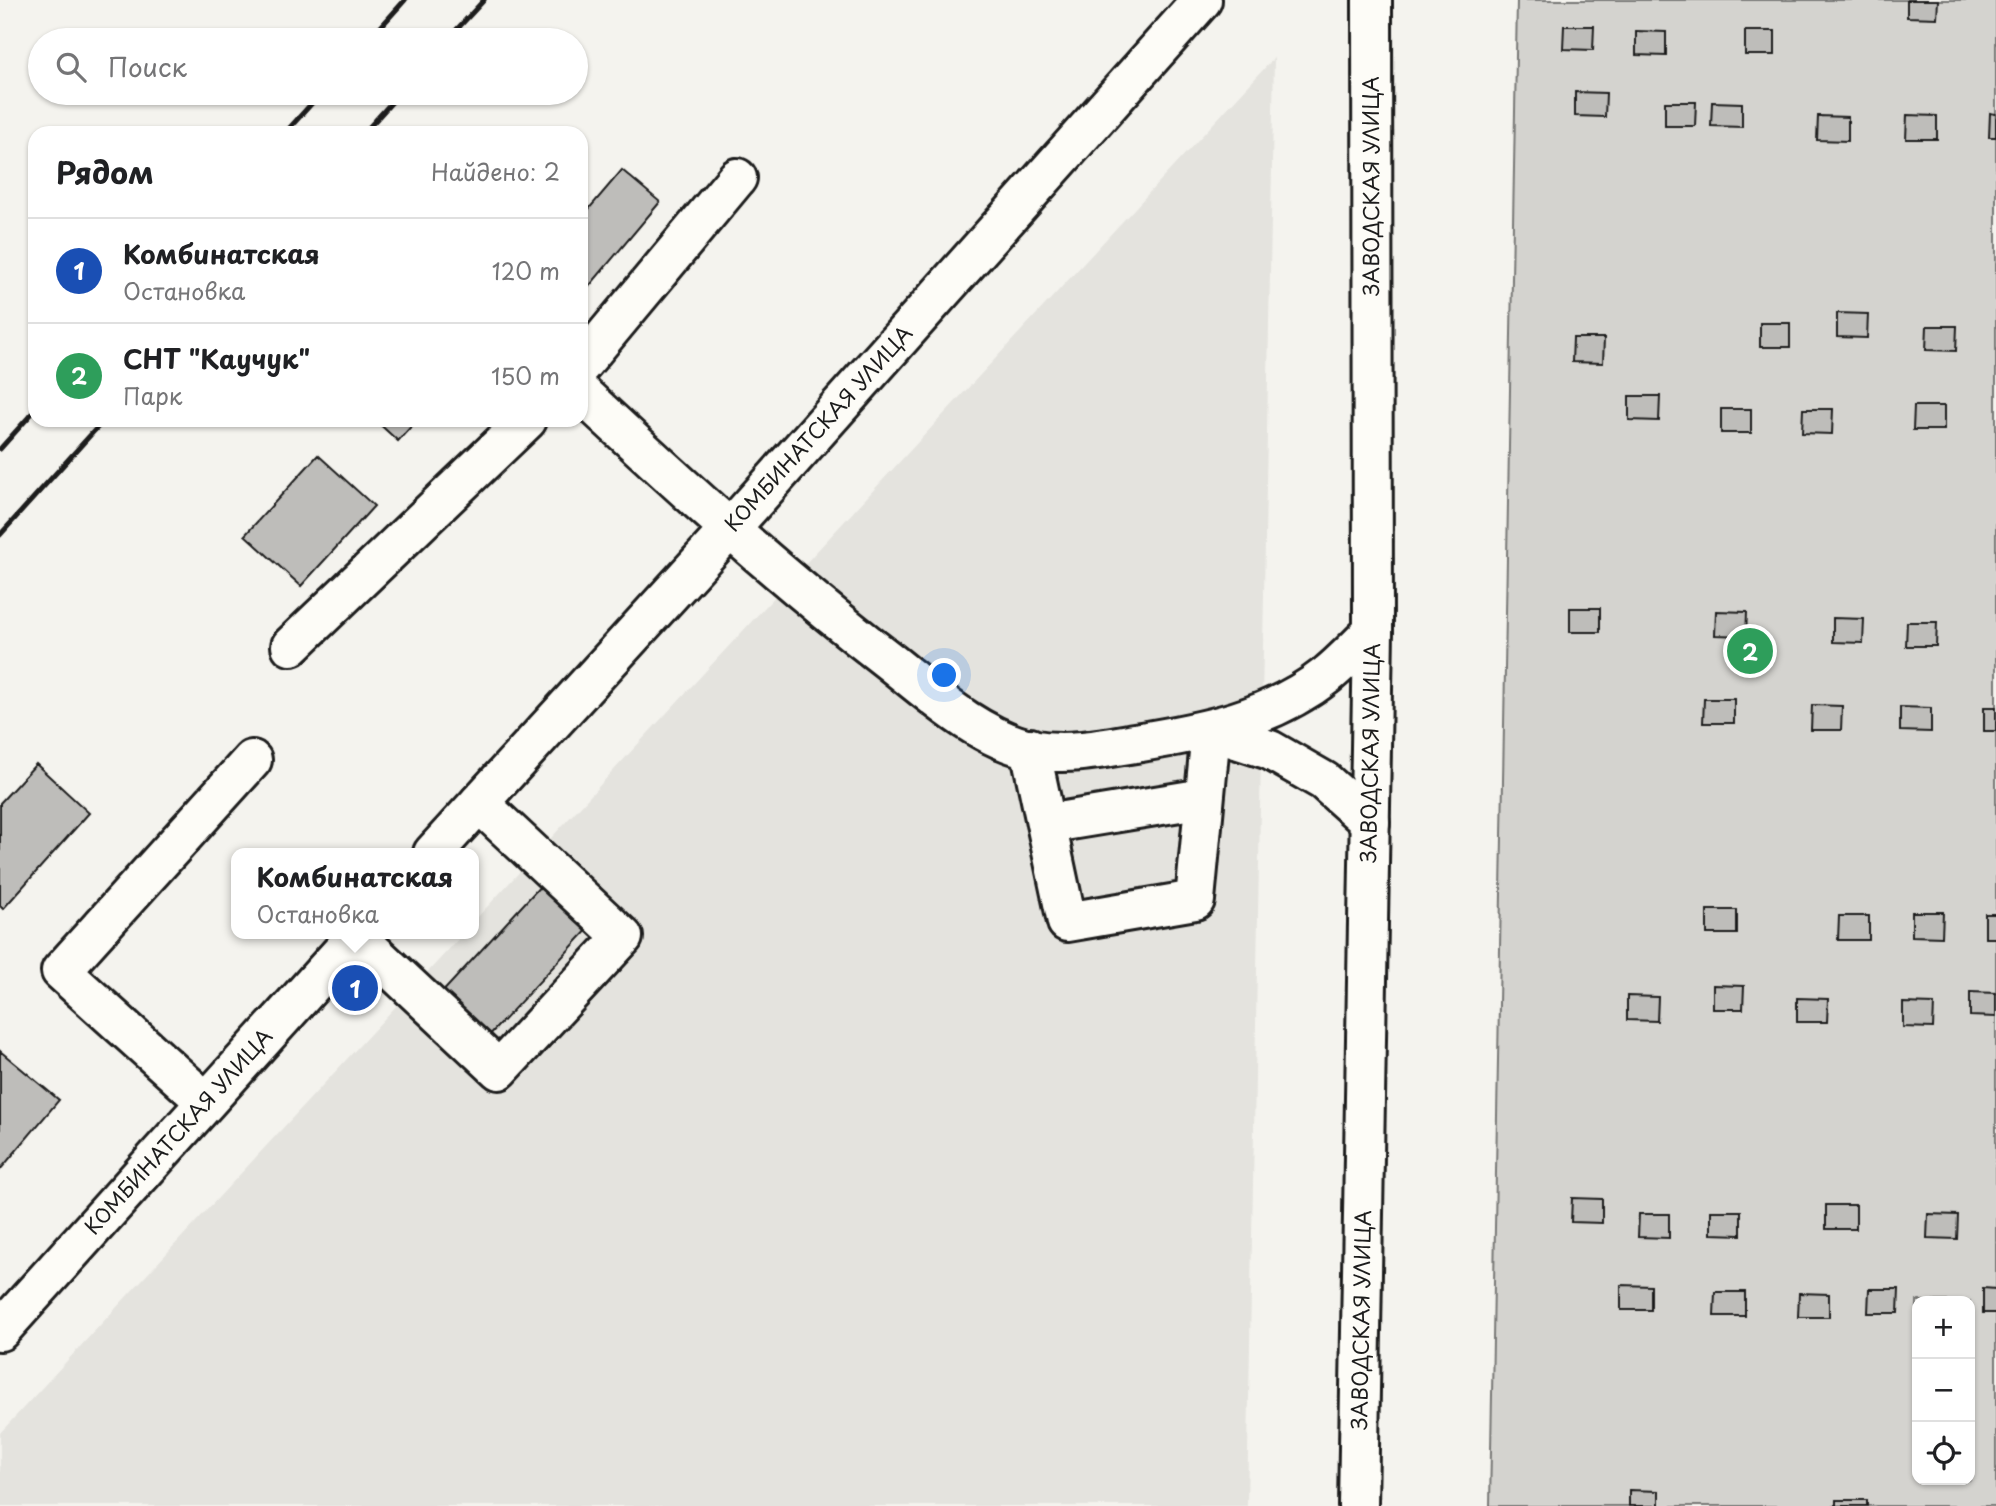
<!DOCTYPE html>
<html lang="ru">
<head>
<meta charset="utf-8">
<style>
	body { margin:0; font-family:"Playpen Sans",sans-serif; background:#f6f6f6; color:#202124 }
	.controls { position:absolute; right:21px; bottom:21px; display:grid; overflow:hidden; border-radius:14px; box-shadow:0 2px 5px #0004 }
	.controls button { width:63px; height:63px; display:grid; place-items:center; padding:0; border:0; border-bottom:2px solid #e0e0e0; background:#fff; color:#202124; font:35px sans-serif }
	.you { position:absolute; left:945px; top:676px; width:24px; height:24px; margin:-18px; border:5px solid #fff; border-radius:50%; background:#1a73e8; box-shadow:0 0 0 10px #1a73e833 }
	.badge { display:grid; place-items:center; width:46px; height:46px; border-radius:50%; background:#0f766e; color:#fff; font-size:23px; font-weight:700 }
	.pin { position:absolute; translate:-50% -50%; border:4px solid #fff; box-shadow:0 2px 7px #0006 }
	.popup { position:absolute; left:231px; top:848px; width:248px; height:91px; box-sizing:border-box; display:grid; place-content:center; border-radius:14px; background:#fff; filter:drop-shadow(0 2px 5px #0005); font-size:23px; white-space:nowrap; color:#757577 }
	.popup b { font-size:26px; color:#202124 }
	.popup::after { content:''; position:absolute; left:50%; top:100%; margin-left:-14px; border:14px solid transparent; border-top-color:#fff }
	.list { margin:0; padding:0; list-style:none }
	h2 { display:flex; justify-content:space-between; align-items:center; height:91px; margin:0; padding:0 28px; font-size:30px }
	h2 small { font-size:23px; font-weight:400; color:#757577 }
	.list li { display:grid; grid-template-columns:46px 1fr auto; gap:21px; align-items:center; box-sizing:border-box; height:105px; padding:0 28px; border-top:2px solid #e0e0e0 }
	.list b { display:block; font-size:26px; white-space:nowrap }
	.list p { margin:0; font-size:23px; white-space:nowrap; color:#757577 }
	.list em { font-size:23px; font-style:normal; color:#757577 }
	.icon { flex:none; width:38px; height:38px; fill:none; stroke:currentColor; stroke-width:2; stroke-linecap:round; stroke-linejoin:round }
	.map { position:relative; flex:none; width:1996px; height:1506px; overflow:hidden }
	.search { position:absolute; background:#fff; box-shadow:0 2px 5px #0004; left:28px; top:28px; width:560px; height:77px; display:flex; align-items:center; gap:18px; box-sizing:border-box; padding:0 24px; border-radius:38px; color:#757577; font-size:26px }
	.panel { position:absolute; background:#fff; box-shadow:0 2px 5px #0004; left:28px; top:126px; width:560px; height:301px; border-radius:21px }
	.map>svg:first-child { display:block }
</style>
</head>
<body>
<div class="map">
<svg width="1996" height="1506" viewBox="0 0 1996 1506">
	<rect width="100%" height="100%" fill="#f4f3ee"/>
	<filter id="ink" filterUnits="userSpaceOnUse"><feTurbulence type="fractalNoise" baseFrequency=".0143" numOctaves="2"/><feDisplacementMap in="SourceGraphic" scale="14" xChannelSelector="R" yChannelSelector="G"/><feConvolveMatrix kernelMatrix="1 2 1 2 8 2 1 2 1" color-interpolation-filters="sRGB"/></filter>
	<g filter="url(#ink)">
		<path fill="#e4e3de" d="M1274,58L1247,1506H0V1433L463,934H474V921Z"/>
		<path fill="#d4d3cf" stroke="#787876" stroke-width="2" fill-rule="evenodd" d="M1517,0H1996V1506H1490ZM1917,1301H1970V1480H1917Z"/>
		<path fill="#bebdba" stroke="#1c1c1c" stroke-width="2" d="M1907,0H1938L1937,18L1907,17Z
			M1564,26H1594L1593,50L1563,49Z
			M1636,31L1666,32V56L1636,55Z
			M1745,31H1775V55H1745Z
			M1575,92L1606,93L1605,117L1575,116Z
			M1665,102H1696L1695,126H1665Z
			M1712,102L1742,103V127L1711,126Z
			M1990,113L1996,114V137H1989Z
			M1907,115L1937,116V139H1906Z
			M1818,116L1848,117V141L1817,140Z
			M622,170L660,202L581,296V218Z
			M1837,313L1868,314L1867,338L1837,337Z
			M1760,323H1790V347H1760Z
			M1927,326H1957L1956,351L1926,350Z
			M1573,338H1604L1603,363L1572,362Z
			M1629,396H1660L1659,421L1629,420Z
			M1914,406H1944V430H1913Z
			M1721,409H1751V433H1721Z
			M1803,409H1833L1832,434L1802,433Z
			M375,420H417L398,441Z
			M318,455L374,506L301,586L245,535Z
			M1570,608H1600V632H1570Z
			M1716,611L1747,612L1746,636L1715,635Z
			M1833,618L1864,619L1863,643L1833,642Z
			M1907,622H1937L1936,646H1906Z
			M1704,699H1734V723H1703Z
			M1812,705L1842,706L1841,730H1811Z
			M1900,707L1931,708V732L1900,731Z
			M1984,707H1996V731H1984Z
			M36,764L89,813L3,909L0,906V803Z
			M544,882L591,926L485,1040L439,996Z
			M1707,910H1737V934H1707Z
			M1912,912H1943L1942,937L1912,936Z
			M1985,914H1996V938H1985Z
			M1839,916H1869V940H1838Z
			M1713,985L1744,986L1743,1009H1713Z
			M1970,992L1996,993V1017L1970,1016Z
			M1627,996L1658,997L1657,1021L1627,1020Z
			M1797,998L1828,999L1827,1022H1797Z
			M1903,1003L1934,1004L1933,1028L1903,1027Z
			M0,1051L59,1100L0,1170Z
			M1572,1198L1602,1199V1223L1571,1222Z
			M1826,1205H1856V1229H1826Z
			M1711,1211H1741V1235L1711,1234Z
			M1639,1214H1669V1238L1638,1237Z
			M1928,1214L1958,1215L1957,1239L1927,1238Z
			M1621,1285L1651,1286V1310H1621Z
			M1983,1288L1996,1289V1313H1983Z
			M1869,1289H1899L1898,1313H1868Z
			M1715,1292H1745V1316H1714Z
			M1799,1293L1829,1294V1317H1798Z
			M1629,1490L1659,1491V1506H1629Z
			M1836,1500H1867V1506H1836Z"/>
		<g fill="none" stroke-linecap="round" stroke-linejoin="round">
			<g stroke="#1c1c1c" stroke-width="44">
				<path id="minor" d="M581,365L737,178
					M581,393C682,487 778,575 888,660C930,693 977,737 1030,749C1066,756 1100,749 1135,743C1204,732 1271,719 1327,675C1343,662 1358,646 1373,631
					M291,646L527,420
					M1211,731L1270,750L1324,781L1370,822
					M1030,748L1067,922L1195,900L1211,731
					M1046,824L1204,798
					M356,936L499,1070L623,937L479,803
					M205,1101L61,971L252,760"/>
			</g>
			<g stroke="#1c1c1c" stroke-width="44">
				<path id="major" d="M433,853L728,531L1202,0
					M0,1331L358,934
					M1358,1506L1373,631L1372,0"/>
			</g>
			<use href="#minor" stroke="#fdfcf7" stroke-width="38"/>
			<use href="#major" stroke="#fdfcf7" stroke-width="38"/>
			<path stroke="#1c1c1c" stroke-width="5" d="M369,40L405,0
				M447,40L484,0
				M285,133L321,93
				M364,133L400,93
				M0,449L35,410
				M0,535L104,420"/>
		</g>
	</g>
	<g text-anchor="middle" stroke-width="6" stroke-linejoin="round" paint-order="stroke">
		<g font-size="21" fill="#1c1c1c" stroke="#fdfcf7">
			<text transform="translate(1372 186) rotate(-90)" y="7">ЗАВОДСКАЯ УЛИЦА</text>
			<text transform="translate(819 429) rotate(-48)" y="7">КОМБИНАТСКАЯ УЛИЦА</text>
			<text transform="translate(1371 753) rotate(-89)" y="7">ЗАВОДСКАЯ УЛИЦА</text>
			<text transform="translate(179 1132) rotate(-48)" y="7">КОМБИНАТСКАЯ УЛИЦА</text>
			<text transform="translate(1362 1320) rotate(-89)" y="7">ЗАВОДСКАЯ УЛИЦА</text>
		</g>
	</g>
</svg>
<div class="controls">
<button>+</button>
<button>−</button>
<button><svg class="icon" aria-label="locate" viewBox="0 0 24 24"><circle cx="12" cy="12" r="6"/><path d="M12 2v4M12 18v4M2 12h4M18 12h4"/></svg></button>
</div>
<div class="you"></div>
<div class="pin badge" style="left:355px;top:988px;background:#1a4fb4">1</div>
<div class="popup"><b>Комбинатская</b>Остановка</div>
<div class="pin badge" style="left:1750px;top:651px;background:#2e9e5b">2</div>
<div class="search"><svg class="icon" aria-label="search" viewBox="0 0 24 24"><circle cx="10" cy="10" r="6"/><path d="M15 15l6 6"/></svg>Поиск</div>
<section class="panel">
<h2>Рядом<small>Найдено: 2</small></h2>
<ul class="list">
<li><span class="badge" style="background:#1a4fb4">1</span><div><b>Комбинатская</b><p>Остановка</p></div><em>120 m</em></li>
<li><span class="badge" style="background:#2e9e5b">2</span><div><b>СНТ &quot;Каучук&quot;</b><p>Парк</p></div><em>150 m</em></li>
</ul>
</section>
</div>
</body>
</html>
